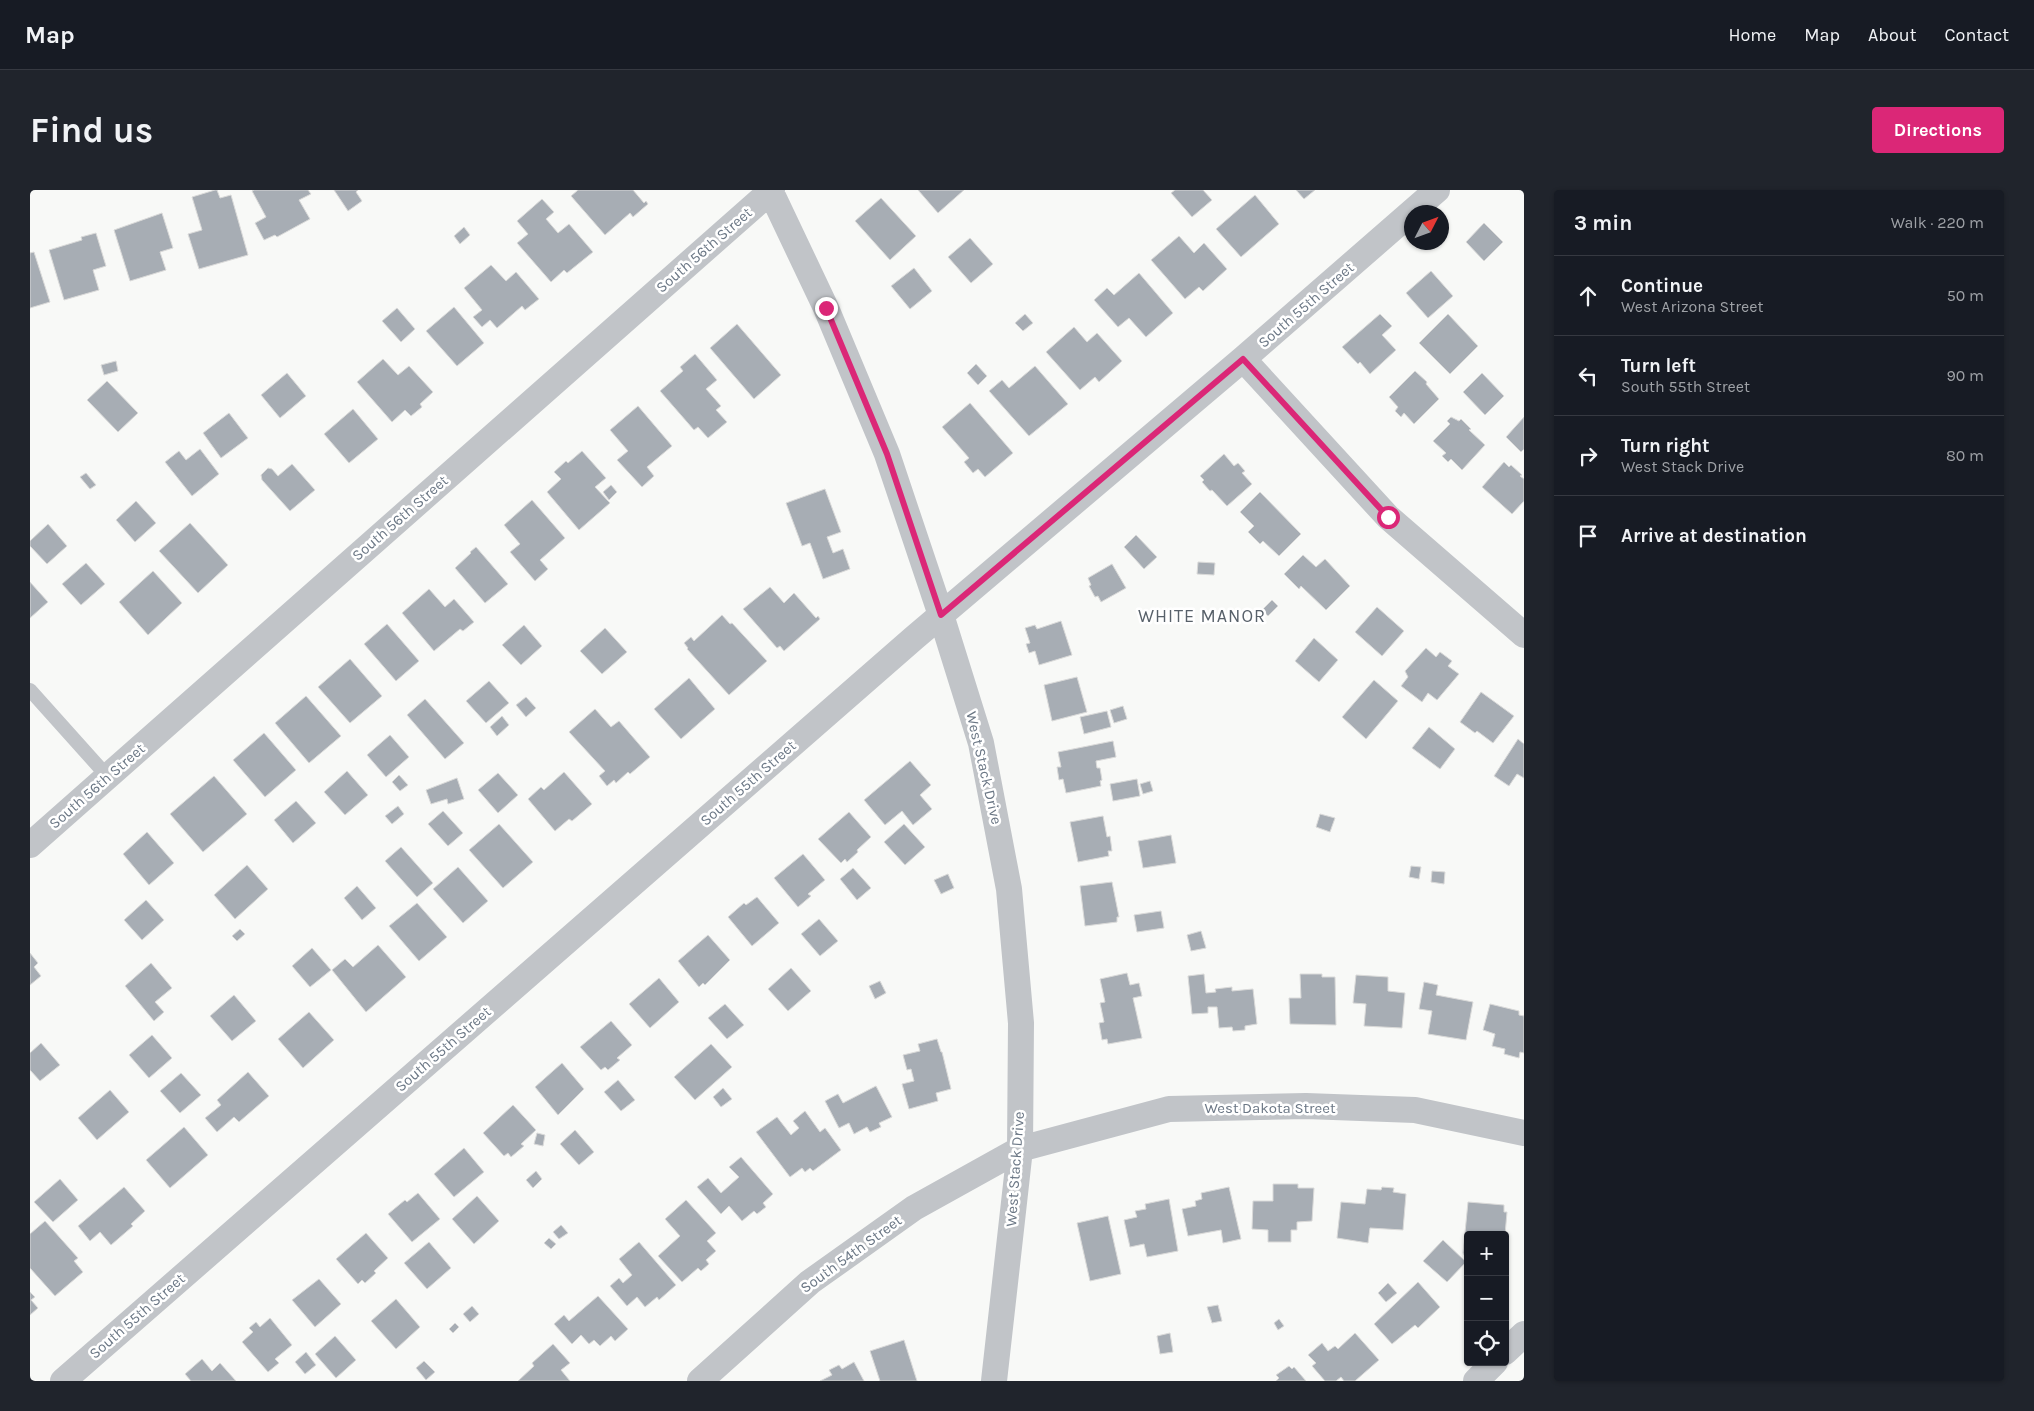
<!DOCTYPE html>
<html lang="en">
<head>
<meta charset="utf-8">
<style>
	body { margin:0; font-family:Karla,sans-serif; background:#20242c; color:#f1f3f6 }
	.controls { position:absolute; right:15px; bottom:15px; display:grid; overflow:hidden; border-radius:5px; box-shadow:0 1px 4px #0004 }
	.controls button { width:45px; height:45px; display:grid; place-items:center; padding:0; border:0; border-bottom:1px solid #363941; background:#171b24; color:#f1f3f6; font:25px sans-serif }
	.compass { position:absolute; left:1374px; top:15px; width:45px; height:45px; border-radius:50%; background:#171b24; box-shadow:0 1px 4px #0004; rotate:48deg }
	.stop { position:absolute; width:15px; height:15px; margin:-11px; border:4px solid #db2777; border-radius:50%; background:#fff }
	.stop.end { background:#db2777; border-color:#fff; box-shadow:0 1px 5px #0008 }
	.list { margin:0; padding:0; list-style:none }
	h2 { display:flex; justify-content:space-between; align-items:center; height:65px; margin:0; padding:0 20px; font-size:21px }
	h2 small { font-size:16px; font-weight:400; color:#9ea1a6 }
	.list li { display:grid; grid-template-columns:32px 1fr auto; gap:15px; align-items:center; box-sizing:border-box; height:80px; padding:0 20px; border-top:1px solid #363941 }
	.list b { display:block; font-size:19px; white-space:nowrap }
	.list p { margin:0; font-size:16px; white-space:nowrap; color:#9ea1a6 }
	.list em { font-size:16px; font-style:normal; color:#9ea1a6 }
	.icon { flex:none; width:28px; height:28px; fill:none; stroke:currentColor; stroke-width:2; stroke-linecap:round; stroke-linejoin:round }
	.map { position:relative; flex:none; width:1494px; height:1191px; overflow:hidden; border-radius:5px }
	header { display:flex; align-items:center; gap:30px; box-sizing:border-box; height:70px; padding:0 25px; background:#171b24; border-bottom:1px solid #363941 }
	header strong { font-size:24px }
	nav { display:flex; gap:28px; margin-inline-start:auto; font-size:18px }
	.intro { display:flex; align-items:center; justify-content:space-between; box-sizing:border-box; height:120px; padding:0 30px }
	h1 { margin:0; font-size:35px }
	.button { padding:12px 22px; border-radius:5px; background:#db2777; color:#fff; font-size:18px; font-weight:700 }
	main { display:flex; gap:30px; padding:0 30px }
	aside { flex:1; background:#171b24; border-radius:5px; box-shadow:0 1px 4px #0004 }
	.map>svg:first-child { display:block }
</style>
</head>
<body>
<header>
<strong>Map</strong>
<nav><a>Home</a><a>Map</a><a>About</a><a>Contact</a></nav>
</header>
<div class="intro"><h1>Find us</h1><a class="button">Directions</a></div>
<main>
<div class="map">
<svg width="1494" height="1191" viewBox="0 0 1494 1191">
	<rect width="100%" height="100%" fill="#f8f9f7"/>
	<path fill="#a7adb4" stroke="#dadad9" d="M185,0H187L190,8L201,5L218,65L169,79L158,44L172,40L162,7Z
		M224,0H278L281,4L269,10L280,29L247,47L245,45L234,50L225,33L236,27L222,1Z
		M304,0H328L326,2L332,11L318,21Z
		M548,0H603L614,13L616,11L618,14L603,27L600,23L575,45L541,6Z
		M888,0H934L908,23Z
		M1145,0H1173L1182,10L1162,27L1141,3Z
		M1266,0H1285L1274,9Z
		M1225,5L1249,34L1211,67L1186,39Z
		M851,8L886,46L860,70L825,31Z
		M512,9L524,22L516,29L528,43L539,34L563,62L537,83L534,80L521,92L487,53L498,44L487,31Z
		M132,23L143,58L130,62L136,80L100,91L84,40Z
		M1454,33L1473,52L1454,71L1436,52Z
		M434,37L440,45L430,54L424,46Z
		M66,43L76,76L63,80L69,100L34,110L19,60L52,50L51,47Z
		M1149,46L1164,63L1174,53L1197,79L1173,101L1169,97L1155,109L1121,70Z
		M940,48L963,74L941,93L918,67Z
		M4,62L20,112L0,118V63Z
		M461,75L476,91L486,82L509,109L495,120L492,116L467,138L460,130L452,137L443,127L452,120L434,98Z
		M884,78L902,101L880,119L861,96Z
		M1401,81L1423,106L1398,128L1376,103Z
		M1109,83L1143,123L1116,147L1099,128L1088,137L1064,110L1077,98L1084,105Z
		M424,117L454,153L427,176L396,141Z
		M367,118L385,139L371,152L352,131Z
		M995,124L1003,133L993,141L985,133Z
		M1350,124L1362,136L1352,145L1366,160L1340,184L1330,172L1328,174L1312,157Z
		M1418,124L1448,156L1420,184L1389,153Z
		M707,134L751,185L724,209L680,158Z
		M1044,137L1057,152L1067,143L1092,171L1069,192L1065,187L1050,200L1016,162Z
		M665,164L687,190L676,199L691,216L686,220L697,232L678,248L668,237L664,240L630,201L653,181L650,177Z
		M353,169L368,185L379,176L403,202L390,214L392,217L381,226L375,220L362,232L327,192Z
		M86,171L88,181L74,185L71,175Z
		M946,174L957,186L948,195L937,183Z
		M1005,176L1038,214L999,246L959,201L972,190L979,198Z
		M1385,181L1397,192L1396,194L1409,209L1384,234L1374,223L1371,227L1365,221L1368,217L1359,207Z
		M257,183L276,206L250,228L231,205Z
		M1452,183L1474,206L1455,225L1433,202Z
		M77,191L108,223L88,242L57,210Z
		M940,213L983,263L955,287L948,279L943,283L934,272L939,268L912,237Z
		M608,216L642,256L617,277L624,286L612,297L587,270L598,261L580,240Z
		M323,219L348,249L319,273L294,244Z
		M199,223L218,248L191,268L173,243Z
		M1421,227L1429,231L1431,229L1441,239L1439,240L1455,255L1432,280L1421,269L1418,272L1412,266L1416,263L1403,251L1420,234L1417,231Z
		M1494,227V259L1491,262L1476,247Z
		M170,259L189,284L162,306L135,272L149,261L156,270Z
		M552,261L576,288L565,297L580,313L549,340L517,302L531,289L524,282L536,271L538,273Z
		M1194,264L1204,276L1208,273L1215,281L1212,283L1222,294L1197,316L1182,300L1180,301L1172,292L1174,290L1170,286Z
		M1474,272L1479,277L1481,275L1492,285L1490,286L1494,289V311L1482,324L1452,297Z
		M262,274L285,300L260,321L232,290L231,285L238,278L242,279L248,286Z
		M56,283L66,295L60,299L50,287Z
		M581,295L587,302L579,310L573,302Z
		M795,299L811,342L797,347L803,363L813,359L820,379L793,389L780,353L772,356L756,313Z
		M1230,302L1271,344L1249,366L1233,351L1230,354L1218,342L1224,336L1210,322Z
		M502,310L535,348L510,370L518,379L505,391L480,362L490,354L474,335Z
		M106,311L126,333L105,352L86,330Z
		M160,333L198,375L168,403L129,361Z
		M18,334L37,356L17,374L0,356V351Z
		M1106,345L1127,367L1114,379L1094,357Z
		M446,357L478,394L455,413L425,378L441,363L440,362Z
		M1273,365L1286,377L1295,369L1320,396L1296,420L1271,396L1269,399L1254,384Z
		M1168,372L1185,373L1184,385L1167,384Z
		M56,373L75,394L51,415L32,394Z
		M1082,374L1096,398L1071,412L1068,406L1065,407L1059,396L1061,395L1058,388Z
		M123,381L152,413L118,445L89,412Z
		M0,392L18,412L0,428Z
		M740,397L754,413L764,403L786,428L788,426L790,429L754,461L750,456L747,458L713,419Z
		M399,399L415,417L424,409L444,432L433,441L430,439L404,461L372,423Z
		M1242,410L1248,416L1238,426L1232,420Z
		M1347,417L1374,441L1352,466L1325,442Z
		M692,425L700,434L702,433L737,471L699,505L657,459L658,458L654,453L661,447L664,451Z
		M1031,431L1042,465L1009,475L1005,461L999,463L996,454L1000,453L995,438L1005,435L1007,439Z
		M357,434L389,471L366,491L334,454Z
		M494,435L512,456L491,475L472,455Z
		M575,438L597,462L572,484L550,461Z
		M1284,448L1308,470L1289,492L1265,471Z
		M1396,458L1406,467L1410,462L1422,471L1418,476L1429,484L1407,510L1398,503L1392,512L1371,496L1378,487L1375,481Z
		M320,469L352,506L320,533L288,497Z
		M1047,487L1057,522L1022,531L1014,495Z
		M659,488L685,519L651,549L624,519Z
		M1344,490L1368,511L1336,549L1312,527Z
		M459,491L479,513L456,533L436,511Z
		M1451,502L1484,526L1463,553L1447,541L1445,543L1430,532Z
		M276,506L311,546L279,573L245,533Z
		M496,507L506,518L496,527L486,515Z
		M395,509L434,553L415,569L377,525Z
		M1093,516L1097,529L1084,533L1080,520Z
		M565,519L581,537L589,531L620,567L600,584L598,582L586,593L584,590L577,596L569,586L575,581L539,542Z
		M1077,521L1081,537L1054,544L1050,527Z
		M472,526L479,535L467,546L460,537Z
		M1399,537L1425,559L1410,579L1382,558Z
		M234,543L266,580L235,607L203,570Z
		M360,545L379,567L356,587L337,565Z
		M1488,549L1494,554V588L1487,584L1479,596L1464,586Z
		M1083,551L1086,567L1066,571L1067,578H1070L1072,590L1070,591L1071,596L1036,603L1033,589L1029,590L1027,577H1031L1028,562Z
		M880,571L901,595L890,605L902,619L883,635L872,621L855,635L834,610Z
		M317,581L338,605L315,625L294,602Z
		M534,582L562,614L542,631L539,629L525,641L498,609L511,597L514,600Z
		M468,583L488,605L468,623L448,600Z
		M369,585L378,595L370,601L362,592Z
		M184,586L217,624L173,662L140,624Z
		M427,588L434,609L418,614L417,609L401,614L396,600Z
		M1107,589L1110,606L1083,611L1080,594Z
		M1120,591L1123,601L1113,604L1110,594Z
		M266,611L286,633L263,653L244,630Z
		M368,616L374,624L362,634L355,626Z
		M413,621L433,643L418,656L398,634Z
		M819,622L841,647L827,660L828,662L817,672L815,669L811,673L788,649Z
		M1290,624L1305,628L1300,642L1286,637Z
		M1073,626L1077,647L1080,646L1082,661H1078L1079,666L1048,672L1040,632Z
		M469,634L503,672L473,698L439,660Z
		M874,634L895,657L875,675L854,652Z
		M117,642L144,673L119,695L93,664Z
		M1141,645L1146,673L1113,678L1108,651Z
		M371,657L403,693L387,707L355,671Z
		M773,664L795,690L778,704L781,706L768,717L744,688Z
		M217,675L238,699L205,729L184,705Z
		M1381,676L1391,677L1389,689L1379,687Z
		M428,677L458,711L433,733L403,699Z
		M823,678L841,698L827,710L810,689Z
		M1402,681L1415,682L1414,694L1401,692Z
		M918,684L924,698L911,704L904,690Z
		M1082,692L1089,727H1087V732L1055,736L1050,696Z
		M327,696L346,718L332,730L314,708Z
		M727,707L749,733L722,756L698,727L714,713L716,715Z
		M116,710L134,730L112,750L94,730Z
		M387,713L417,747L389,771L359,736Z
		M1131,721L1134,738L1107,742L1104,725Z
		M789,729L808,751L790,766L771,744Z
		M210,739L215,744L207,751L202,746Z
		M1171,741L1176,758L1161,761L1157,745Z
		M678,745L700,770L675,795L673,793L669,797L648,771Z
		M348,755L376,787L336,822L302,780L315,769L323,777Z
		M282,758L301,780L280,797L262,776Z
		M0,763L8,773L4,777L11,786L0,795Z
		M121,773L142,798L125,812L134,822L124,831L95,796Z
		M761,778L781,801L758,821L738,799Z
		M1097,783L1100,795L1109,793L1112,806L1103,808L1112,848L1078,854L1077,849L1072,850L1069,833L1074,832L1070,813L1075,812L1070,789Z
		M1174,784L1176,803L1186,802L1185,799L1202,797V801L1223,799L1227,834L1215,836V840L1203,841L1202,837L1189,838L1187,817H1178V823L1162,824L1158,786Z
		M1270,784H1292V787H1305L1306,835L1260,834L1259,808H1271Z
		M1326,785L1358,787V801L1375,803L1372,838L1334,836L1336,814L1323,813Z
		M629,788L649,812L620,838L599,814Z
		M850,791L856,803L845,809L839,796Z
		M1394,792L1408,795L1406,805L1443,812L1436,850L1398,844L1402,821L1389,819Z
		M204,805L226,831L202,851L180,826Z
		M695,814L714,835L697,849L678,828Z
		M1460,814L1489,821V825L1494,826V863L1490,862L1489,868L1474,864L1475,859L1462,856L1465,844L1453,840Z
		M279,822L304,850L273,878L248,849Z
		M581,831L602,855L587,868L590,870L578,880L575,877L571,880L550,857Z
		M122,845L142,868L119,888L99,865Z
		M907,849L911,862H912L921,899L906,903L908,911L879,919L872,894L884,891L881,879L877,880L873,865L890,861L888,854Z
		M11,853L30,875L10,891L0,880V863Z
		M681,854L702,877L665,910L644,887Z
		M532,873L554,899L528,925L505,897Z
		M218,882L239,906L209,932L204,927L187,942L175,928L191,915L187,910Z
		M151,883L171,905L150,923L130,901Z
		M588,890L605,910L591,921L574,902Z
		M846,896L862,927L849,933L851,937L840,942L837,937L824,944L819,933L809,938L795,911L808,904L813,913Z
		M693,898L702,909L691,917L683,907Z
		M80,900L99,922L67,950L48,928Z
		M483,915L506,940L491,954L494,956L481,967L478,963L474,966L453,943Z
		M775,921L790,942L795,938L811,960L783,981L780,978L775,982L772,978L760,987L726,942L747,927L761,945L769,938L763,931Z
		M154,937L178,965L140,998L116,970Z
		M545,940L564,962L549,975L530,954Z
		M507,943L515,945L513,956L504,954Z
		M434,958L454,982L424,1007L404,984Z
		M711,967L743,1004L733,1013L736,1017L727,1024L724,1021L712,1031L699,1016L691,1024L667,997L678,988L691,1003L709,987L699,977Z
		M506,981L512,989L503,998L496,990Z
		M30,989L48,1010L23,1032L4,1012Z
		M1243,994H1268V998H1284L1282,1031L1267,1032V1040H1261V1052H1238V1040L1222,1039L1223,1011H1243Z
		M94,997L115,1021L101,1034L103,1036L81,1055L70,1042L60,1051L48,1036Z
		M1199,997L1211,1049L1193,1053L1191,1040L1158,1046L1152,1019L1166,1016L1165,1011L1172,1009L1171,1003Z
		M1352,997L1364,998L1363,1002L1376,1004L1373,1040L1340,1038L1338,1053L1307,1048L1311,1012L1335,1014L1337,999L1351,1000Z
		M388,1003L410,1029L382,1052L358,1024L375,1010L377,1012Z
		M447,1006L469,1031L444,1054L422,1029Z
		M1139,1009L1148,1061L1117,1067L1114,1054L1100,1057L1094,1030L1107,1027L1105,1021L1116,1019L1115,1014Z
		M656,1010L686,1043L677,1051L686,1061L676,1070L679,1074L671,1081L668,1078L652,1092L628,1066L650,1046L635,1029Z
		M1438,1012L1474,1015V1022H1477L1475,1045H1438V1072L1433,1063Z
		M1078,1026L1091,1084L1060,1091L1047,1033Z
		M15,1031L48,1068L44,1071L53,1082L25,1106L0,1078V1044Z
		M531,1035L538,1043L529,1049L523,1042Z
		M336,1043L358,1068L344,1081L346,1083L335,1093L332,1090L328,1094L306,1069Z
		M519,1048L526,1054L521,1059L514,1053Z
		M1413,1050L1436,1072L1417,1092L1393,1071Z
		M399,1052L421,1078L397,1099L374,1073Z
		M609,1052L646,1095L629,1110L627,1107L615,1117L607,1107L597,1116L580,1096L589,1088L593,1093L602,1085L589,1069Z
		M289,1089L311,1114L285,1137L262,1110Z
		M1388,1092L1410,1117L1388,1138L1385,1135L1362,1154L1344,1134Z
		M1358,1093L1367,1103L1356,1112L1348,1103Z
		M0,1102L5,1107L1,1110L8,1118L0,1125Z
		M568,1106L598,1139L585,1151L581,1146L570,1156L564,1150L559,1154L551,1145L542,1154L524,1134L534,1125L539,1131Z
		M366,1109L390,1137L366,1159L341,1131Z
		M1188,1115L1192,1131L1182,1133L1177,1117Z
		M442,1116L449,1124L440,1132L433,1124Z
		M240,1128L262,1155L245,1169L249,1173L238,1182L212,1152L223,1142L219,1138L226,1132L230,1137Z
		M1249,1129L1254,1136L1248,1140L1244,1133Z
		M425,1133L429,1137L423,1143L419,1139Z
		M1140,1143L1143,1162L1130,1164L1127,1146Z
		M1325,1143L1349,1170L1325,1191H1314L1311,1187L1306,1191H1295L1282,1176L1286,1173L1278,1165L1292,1153L1298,1161L1305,1156L1308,1159Z
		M305,1146L326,1170L306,1188L285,1164Z
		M874,1150L887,1191H850L840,1161Z
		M523,1154L540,1173L531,1180L540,1191H488L504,1176L502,1173Z
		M276,1162L286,1175L275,1184L265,1172Z
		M172,1169L182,1181L190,1173L206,1191H161L155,1184Z
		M394,1171L405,1182L396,1190L386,1178Z
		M824,1172L834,1191H790L802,1185L799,1180L809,1175L812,1179Z
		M1259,1176L1262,1179L1264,1177L1276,1191H1246L1249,1188L1246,1185Z"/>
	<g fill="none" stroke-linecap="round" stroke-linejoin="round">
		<path stroke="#c1c4c8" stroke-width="14" d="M0,500L78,587"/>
		<path stroke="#c1c4c8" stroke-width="26" d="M740,0L796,118L857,264L911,425L951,553L979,699L991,833L990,959L964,1191
			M1213,169L1358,327L1494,445
			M0,655L742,0
			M1475,1162L1494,1144
			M33,1191L884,448L1213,169L1407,0
			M670,1191L780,1092L884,1018L990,959L1139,919L1276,916L1385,920L1494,943
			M1446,1191L1465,1172"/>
	</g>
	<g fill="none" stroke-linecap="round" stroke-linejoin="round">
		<path stroke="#db2777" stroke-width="6" d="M796,118L857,264L911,425L1213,169L1358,327"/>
	</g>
	<g text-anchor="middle" stroke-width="5" stroke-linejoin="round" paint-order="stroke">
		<g font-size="15" fill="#6b7785" stroke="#fff">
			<text transform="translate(674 60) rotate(-41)" y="5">South 56th Street</text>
			<text transform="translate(1276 115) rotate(-41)" y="5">South 55th Street</text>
			<text transform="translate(370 328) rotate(-41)" y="5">South 56th Street</text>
			<text transform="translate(954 578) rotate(77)" y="5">West Stack Drive</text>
			<text transform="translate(718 593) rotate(-41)" y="5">South 55th Street</text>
			<text transform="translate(67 596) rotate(-41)" y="5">South 56th Street</text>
			<text transform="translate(413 859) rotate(-41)" y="5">South 55th Street</text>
			<text x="1240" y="923">West Dakota Street</text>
			<text transform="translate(985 979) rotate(-86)" y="5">West Stack Drive</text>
			<text transform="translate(821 1064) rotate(-36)" y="5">South 54th Street</text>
			<text transform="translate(107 1126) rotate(-41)" y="5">South 55th Street</text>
		</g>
		<g font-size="18" letter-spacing="1" fill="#58616a" stroke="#fff">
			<text x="1172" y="432">WHITE MANOR</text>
		</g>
	</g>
</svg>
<div class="controls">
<button>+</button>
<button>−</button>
<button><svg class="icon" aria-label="locate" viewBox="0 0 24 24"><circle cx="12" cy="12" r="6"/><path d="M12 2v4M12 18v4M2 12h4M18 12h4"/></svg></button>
</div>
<svg class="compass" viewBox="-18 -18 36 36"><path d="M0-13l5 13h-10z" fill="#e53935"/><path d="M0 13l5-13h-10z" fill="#9ea1a6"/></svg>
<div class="stop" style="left:1358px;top:327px"></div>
<div class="stop end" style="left:796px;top:118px"></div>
</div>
<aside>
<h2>3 min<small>Walk · 220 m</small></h2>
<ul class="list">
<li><svg class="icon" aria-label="ahead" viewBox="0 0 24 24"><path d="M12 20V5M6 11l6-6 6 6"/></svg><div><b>Continue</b><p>West Arizona Street</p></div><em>50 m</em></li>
<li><svg class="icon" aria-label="left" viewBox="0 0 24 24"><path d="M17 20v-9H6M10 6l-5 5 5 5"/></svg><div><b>Turn left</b><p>South 55th Street</p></div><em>90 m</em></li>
<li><svg class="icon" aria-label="right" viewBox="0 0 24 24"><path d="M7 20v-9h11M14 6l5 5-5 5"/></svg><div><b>Turn right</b><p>West Stack Drive</p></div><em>80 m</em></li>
<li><svg class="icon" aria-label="arrive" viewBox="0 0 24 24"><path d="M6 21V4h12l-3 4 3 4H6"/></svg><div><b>Arrive at destination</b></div></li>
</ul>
</aside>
</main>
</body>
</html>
